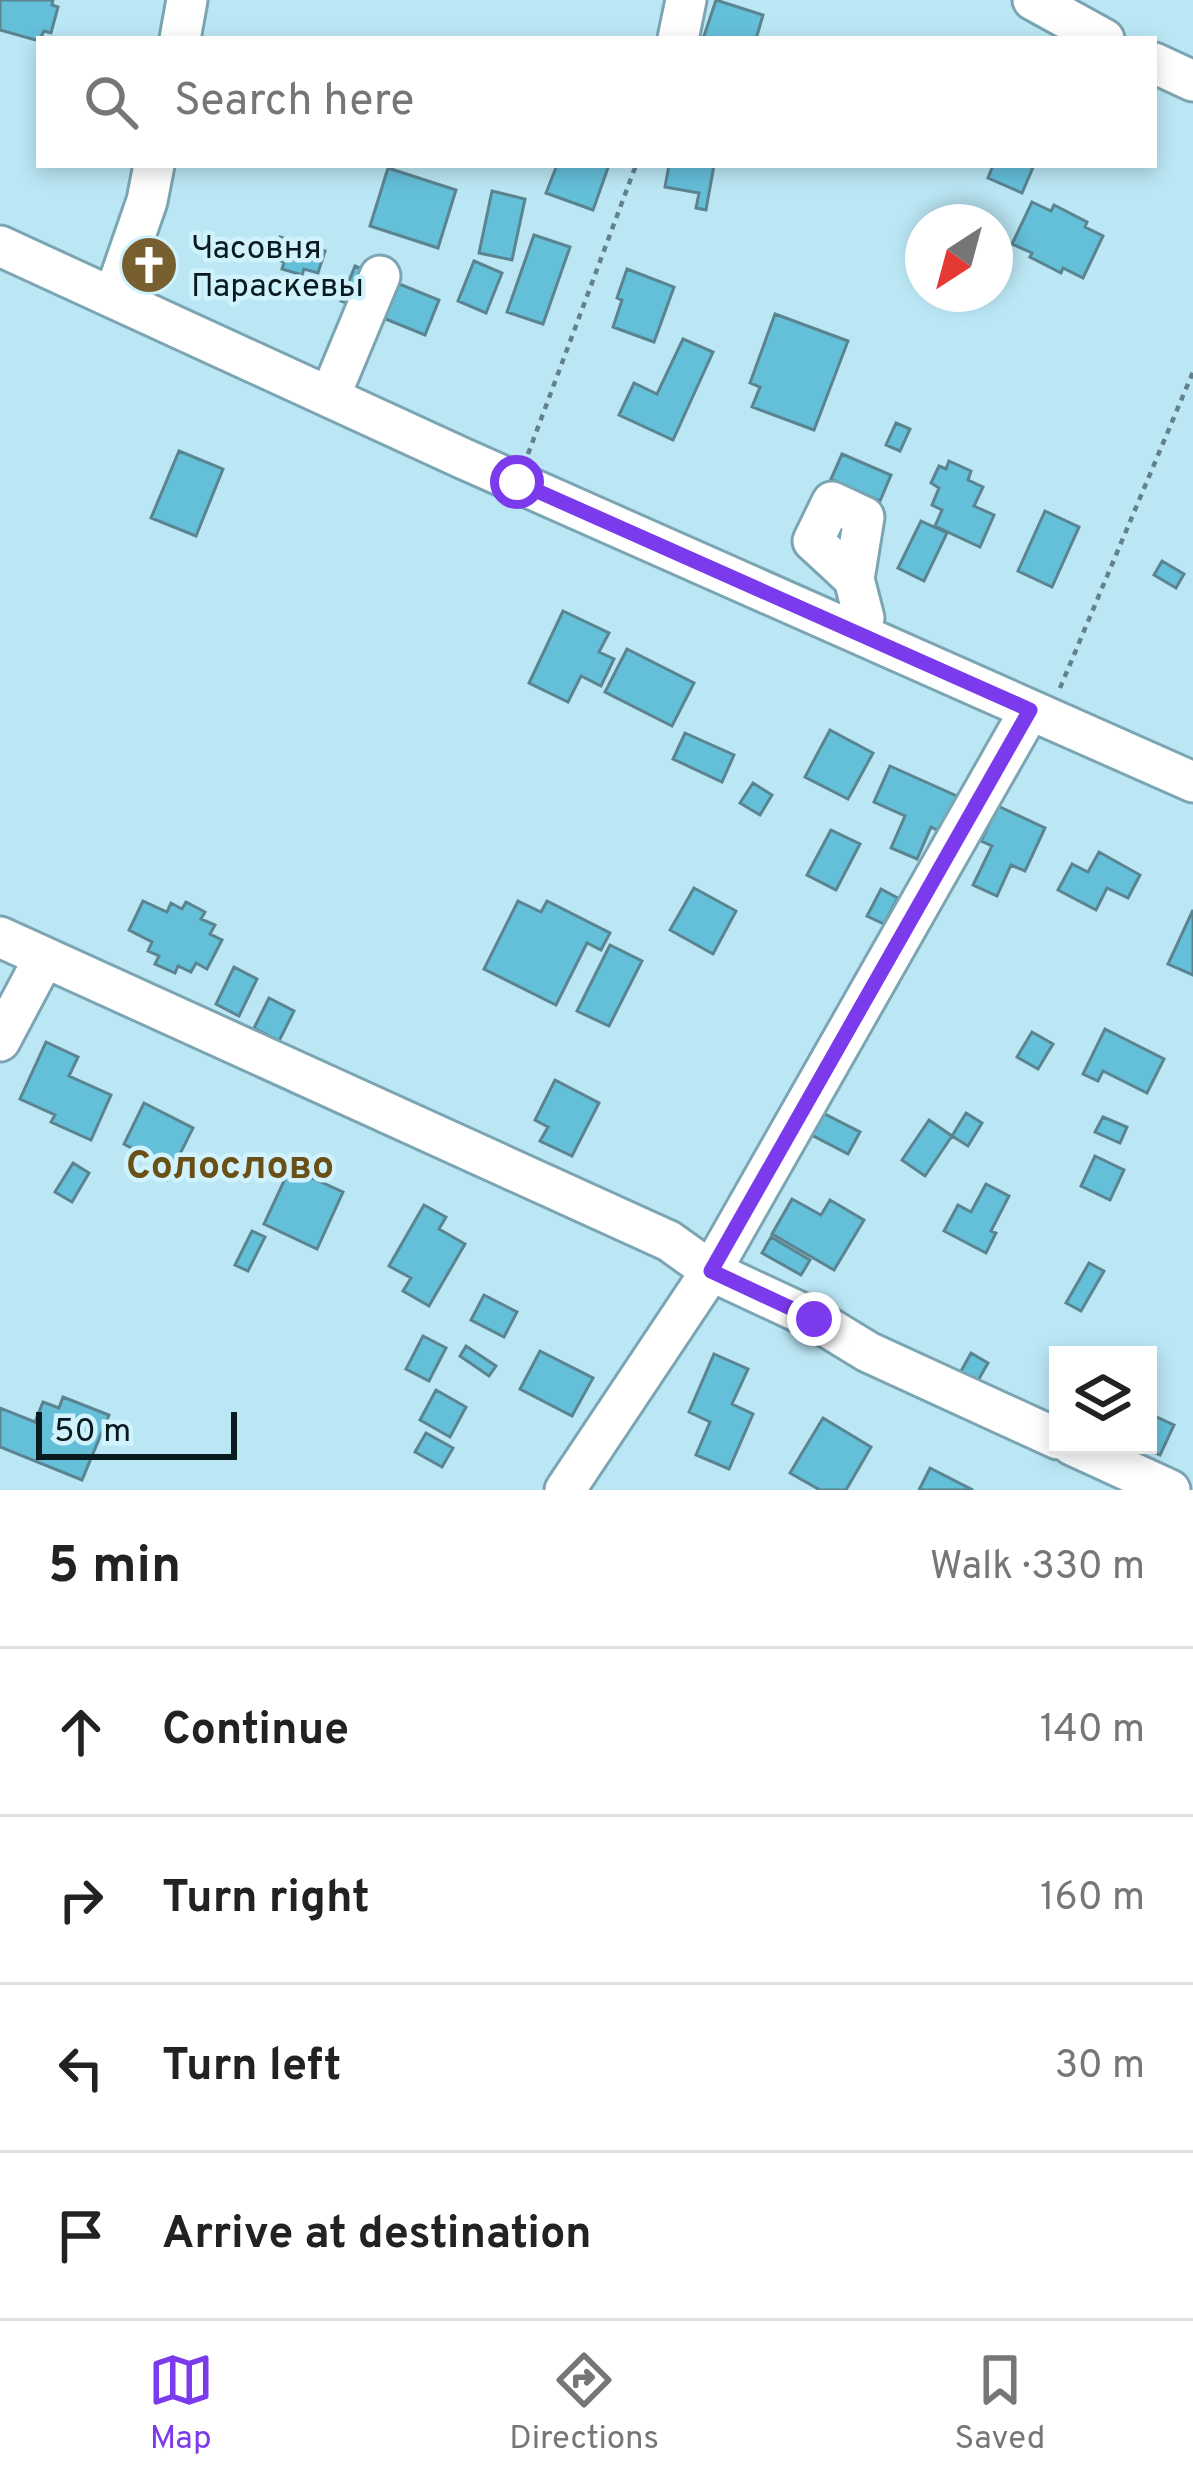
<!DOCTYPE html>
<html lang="en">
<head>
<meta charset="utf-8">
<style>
	body { margin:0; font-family:Overpass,sans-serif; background:#f2f2f2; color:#222 }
	.controls { position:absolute; right:36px; bottom:36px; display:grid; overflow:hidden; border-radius:0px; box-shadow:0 6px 18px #0003 }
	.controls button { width:108px; height:108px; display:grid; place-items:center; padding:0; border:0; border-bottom:3px solid #e0e0e0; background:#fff; color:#222; font:60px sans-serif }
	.compass { position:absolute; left:905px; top:204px; width:108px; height:108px; border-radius:50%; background:#fff; box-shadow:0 6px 18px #0003; rotate:216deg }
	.scale { position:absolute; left:36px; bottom:30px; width:201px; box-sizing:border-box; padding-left:12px; border:6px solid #091a1f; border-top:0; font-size:33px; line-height:42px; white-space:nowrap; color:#091a1f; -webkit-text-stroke:9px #cff2fd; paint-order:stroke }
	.stop { position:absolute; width:36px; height:36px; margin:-27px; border:9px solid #7c3aed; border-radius:50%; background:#fff }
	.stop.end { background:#7c3aed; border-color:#fff; box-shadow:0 3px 12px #0008 }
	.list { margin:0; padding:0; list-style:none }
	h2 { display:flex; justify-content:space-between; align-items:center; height:156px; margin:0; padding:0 48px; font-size:51px }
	h2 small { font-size:39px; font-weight:400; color:#767676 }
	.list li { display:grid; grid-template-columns:78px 1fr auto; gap:36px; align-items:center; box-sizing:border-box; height:168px; padding:0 48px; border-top:3px solid #e0e0e0 }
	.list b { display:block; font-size:45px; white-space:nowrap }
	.list em { font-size:39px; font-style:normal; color:#767676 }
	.icon { flex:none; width:66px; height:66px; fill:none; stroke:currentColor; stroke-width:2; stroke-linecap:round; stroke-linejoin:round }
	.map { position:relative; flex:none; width:1193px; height:1490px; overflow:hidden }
	.search { position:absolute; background:#fff; box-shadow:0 6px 18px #0003; left:36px; right:36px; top:36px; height:132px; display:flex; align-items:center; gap:30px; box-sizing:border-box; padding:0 42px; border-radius:0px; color:#767676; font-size:45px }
	.sheet { height:828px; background:#fff }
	nav { display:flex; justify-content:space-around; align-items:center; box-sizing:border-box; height:168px; border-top:3px solid #e0e0e0; background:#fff; font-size:33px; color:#767676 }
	nav a { display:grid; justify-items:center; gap:6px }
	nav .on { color:#7c3aed }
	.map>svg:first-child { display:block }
</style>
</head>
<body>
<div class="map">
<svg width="1193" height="1490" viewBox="0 0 1193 1490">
	<rect width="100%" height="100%" fill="#bbe7f5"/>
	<path fill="#64bfd9" stroke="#5b8491" stroke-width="3" d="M0,0H53L52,5L58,7L51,33L44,31L39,41L0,30Z
		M716,0L763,15L756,39H711L704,36Z
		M557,165H609L593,210L546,193Z
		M669,165H714L706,210L696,208L699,193L665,187Z
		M993,165H1034L1022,193L988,178Z
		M388,168L456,190L438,248L370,226Z
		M492,191L525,199L512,260L479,253Z
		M1032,202L1051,211L1054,205L1087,222L1085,227L1103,236L1083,278L1063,268L1061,273L1030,257L1032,253L1012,244Z
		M534,235L570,247L543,324L507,312Z
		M280,237L325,251L318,273L304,269L302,275L282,269L284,262L273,258Z
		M474,261L502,273L486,313L458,301Z
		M355,266L439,300L425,335L341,301Z
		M627,269L674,287L654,342L613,327L622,300L617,298Z
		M775,314L848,341L814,430L752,407L760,387L750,383Z
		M683,339L713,352L673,440L619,415L634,383L657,394Z
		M896,423L910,429L900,451L886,445Z
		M179,451L223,469L196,536L151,518Z
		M842,454L891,475L880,501L831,479Z
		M949,461L971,471L968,480L983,487L974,506L994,515L980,547L935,526L942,510L932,505L939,488L931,483L939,466L946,469Z
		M1045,511L1079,527L1052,587L1018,571Z
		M921,521L947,533L924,581L898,568Z
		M1162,561L1184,574L1176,588L1154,575Z
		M563,611L609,633L599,652L614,659L601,686L581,676L568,702L529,683Z
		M627,649L694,683L672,726L605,692Z
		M830,730L873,753L848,799L805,777Z
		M685,733L734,755L722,782L673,759Z
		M890,766L959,797L943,833L931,827L917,859L891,848L905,816L874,802Z
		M753,783L772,795L760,815L740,803Z
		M998,806L1045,828L1025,871L1011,865L997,896L973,885L992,846L981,841Z
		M831,830L860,844L836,890L807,875Z
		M1099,852L1140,875L1128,898L1107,888L1096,910L1058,890L1072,864L1088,872Z
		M694,888L736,911L713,954L670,930Z
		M881,889L898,898L884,924L867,916Z
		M143,901L167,912L171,903L182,909L186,902L205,912L201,919L215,925L210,934L222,940L207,969L196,963L191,972L178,966L175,973L155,964L159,956L148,951L152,942L129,930Z
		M518,901L541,912L547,901L610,933L601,950L587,943L556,1005L484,969Z
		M1193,910V975L1168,964Z
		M610,945L642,961L609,1026L577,1011Z
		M234,967L257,979L239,1016L216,1004Z
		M269,998L294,1011L279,1041L254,1028Z
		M1105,1029L1164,1059L1147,1093L1103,1071L1098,1081L1083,1074Z
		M1032,1032L1053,1044L1038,1069L1017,1057Z
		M46,1042L78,1057L69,1076L111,1095L91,1140L51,1122L55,1115L20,1099Z
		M555,1080L599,1103L572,1156L540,1141L548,1127L535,1120Z
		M144,1103L193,1128L167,1180L148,1170L154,1160L124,1144Z
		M815,1109L860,1132L848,1154L804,1131Z
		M966,1113L982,1123L968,1146L952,1136Z
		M1103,1117L1127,1127L1120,1143L1095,1132Z
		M929,1120L952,1136L925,1176L902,1160Z
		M1095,1156L1124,1170L1110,1200L1081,1186Z
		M73,1163L89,1173L72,1202L55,1192Z
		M290,1168L343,1192L317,1249L264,1224Z
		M986,1184L1009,1196L991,1231L996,1233L986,1253L944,1231L958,1205L971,1212Z
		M792,1199L821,1215L830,1200L864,1220L834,1270L772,1234Z
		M424,1205L446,1217L439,1229L465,1244L429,1306L403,1291L411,1278L389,1266Z
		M252,1231L265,1237L248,1271L235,1265Z
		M771,1237L810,1260L801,1275L762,1253Z
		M1089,1263L1104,1271L1081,1311L1066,1303Z
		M484,1295L517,1312L504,1337L471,1320Z
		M423,1336L446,1348L429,1381L406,1369Z
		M466,1346L496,1366L489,1376L460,1356Z
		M540,1351L593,1378L572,1416L520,1389Z
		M971,1353L988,1363L972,1391L955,1382Z
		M714,1354L748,1369L732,1404L753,1414L729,1469L696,1455L710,1422L689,1412Z
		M436,1390L466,1407L450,1437L420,1420Z
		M63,1397L109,1415L82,1480L0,1447V1408L35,1422L43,1402L59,1408Z
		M1148,1413L1174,1425L1160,1455L1139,1445H1148Z
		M823,1418L871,1447L846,1490H820L790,1473Z
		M426,1433L453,1448L442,1467L415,1452Z
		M930,1468L973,1490H919Z"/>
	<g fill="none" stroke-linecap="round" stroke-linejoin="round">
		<g stroke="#7ba5b2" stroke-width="45">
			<path id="minor" d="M1033,0L1104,39
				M180,39L187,0
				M678,39L686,0
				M1154,63L1193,81
				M0,246L462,458L1193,782
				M114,296L147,201L154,165
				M330,396L380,276
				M854,579L813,541L832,502L864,517L854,579L864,618L858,633
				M0,937L669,1241L711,1271L814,1319L868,1352L1058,1439
				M0,1041L44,958
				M1072,1445L1170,1490
				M565,1490L711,1271L1030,710"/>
		</g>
		<path stroke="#62818b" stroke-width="4.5" stroke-dasharray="6 6" stroke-linecap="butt" d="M528,454L636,165
			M1060,688L1193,372"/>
		<use href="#minor" stroke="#fff" stroke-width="39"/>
	</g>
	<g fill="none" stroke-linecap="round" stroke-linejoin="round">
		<path stroke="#7c3aed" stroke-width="15" d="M517,482L1030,710L711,1271L814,1319"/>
	</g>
	<defs>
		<g id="church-disc" transform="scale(3)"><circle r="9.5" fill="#775f30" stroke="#cff2fd"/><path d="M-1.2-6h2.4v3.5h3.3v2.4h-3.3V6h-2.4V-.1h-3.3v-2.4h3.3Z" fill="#fff"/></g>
	</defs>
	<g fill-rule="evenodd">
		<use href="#church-disc" x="149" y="265"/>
	</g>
	<g text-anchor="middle" stroke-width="9" stroke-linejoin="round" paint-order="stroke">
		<g font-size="33" fill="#091a1f" stroke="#cff2fd" text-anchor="start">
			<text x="191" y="258">Часовня<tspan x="191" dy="38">Параскевы</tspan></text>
		</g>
		<g font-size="39" font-weight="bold" fill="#6a5017" stroke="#cff2fd">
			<text x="230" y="1178">Солослово</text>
		</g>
	</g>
</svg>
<div class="controls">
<button><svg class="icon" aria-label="layers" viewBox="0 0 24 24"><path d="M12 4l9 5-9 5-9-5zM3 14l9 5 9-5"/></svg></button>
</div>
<svg class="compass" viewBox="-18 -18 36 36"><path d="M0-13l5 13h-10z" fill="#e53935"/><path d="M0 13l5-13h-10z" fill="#767676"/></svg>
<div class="scale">50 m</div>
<div class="stop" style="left:517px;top:482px"></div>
<div class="stop end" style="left:814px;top:1319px"></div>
<div class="search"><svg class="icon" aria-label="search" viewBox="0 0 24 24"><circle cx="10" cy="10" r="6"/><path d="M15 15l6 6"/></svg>Search here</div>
</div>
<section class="sheet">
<h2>5 min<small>Walk · 330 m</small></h2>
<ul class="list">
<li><svg class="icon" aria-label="ahead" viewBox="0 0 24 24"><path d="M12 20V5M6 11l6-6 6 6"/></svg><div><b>Continue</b></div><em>140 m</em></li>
<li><svg class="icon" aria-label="right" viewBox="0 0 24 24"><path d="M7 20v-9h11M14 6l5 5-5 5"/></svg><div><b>Turn right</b></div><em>160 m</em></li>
<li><svg class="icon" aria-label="left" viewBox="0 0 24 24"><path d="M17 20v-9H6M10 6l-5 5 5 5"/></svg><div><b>Turn left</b></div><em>30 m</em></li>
<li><svg class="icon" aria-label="arrive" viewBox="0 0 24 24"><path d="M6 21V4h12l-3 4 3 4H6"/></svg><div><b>Arrive at destination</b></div></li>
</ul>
</section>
<nav>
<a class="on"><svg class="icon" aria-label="map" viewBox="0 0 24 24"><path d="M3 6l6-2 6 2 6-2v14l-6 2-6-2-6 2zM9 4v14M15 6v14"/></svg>Map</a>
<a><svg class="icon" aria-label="directions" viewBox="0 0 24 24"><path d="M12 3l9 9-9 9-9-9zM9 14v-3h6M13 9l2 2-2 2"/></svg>Directions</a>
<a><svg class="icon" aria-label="saved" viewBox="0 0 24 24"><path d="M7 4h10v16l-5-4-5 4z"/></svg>Saved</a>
</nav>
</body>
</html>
